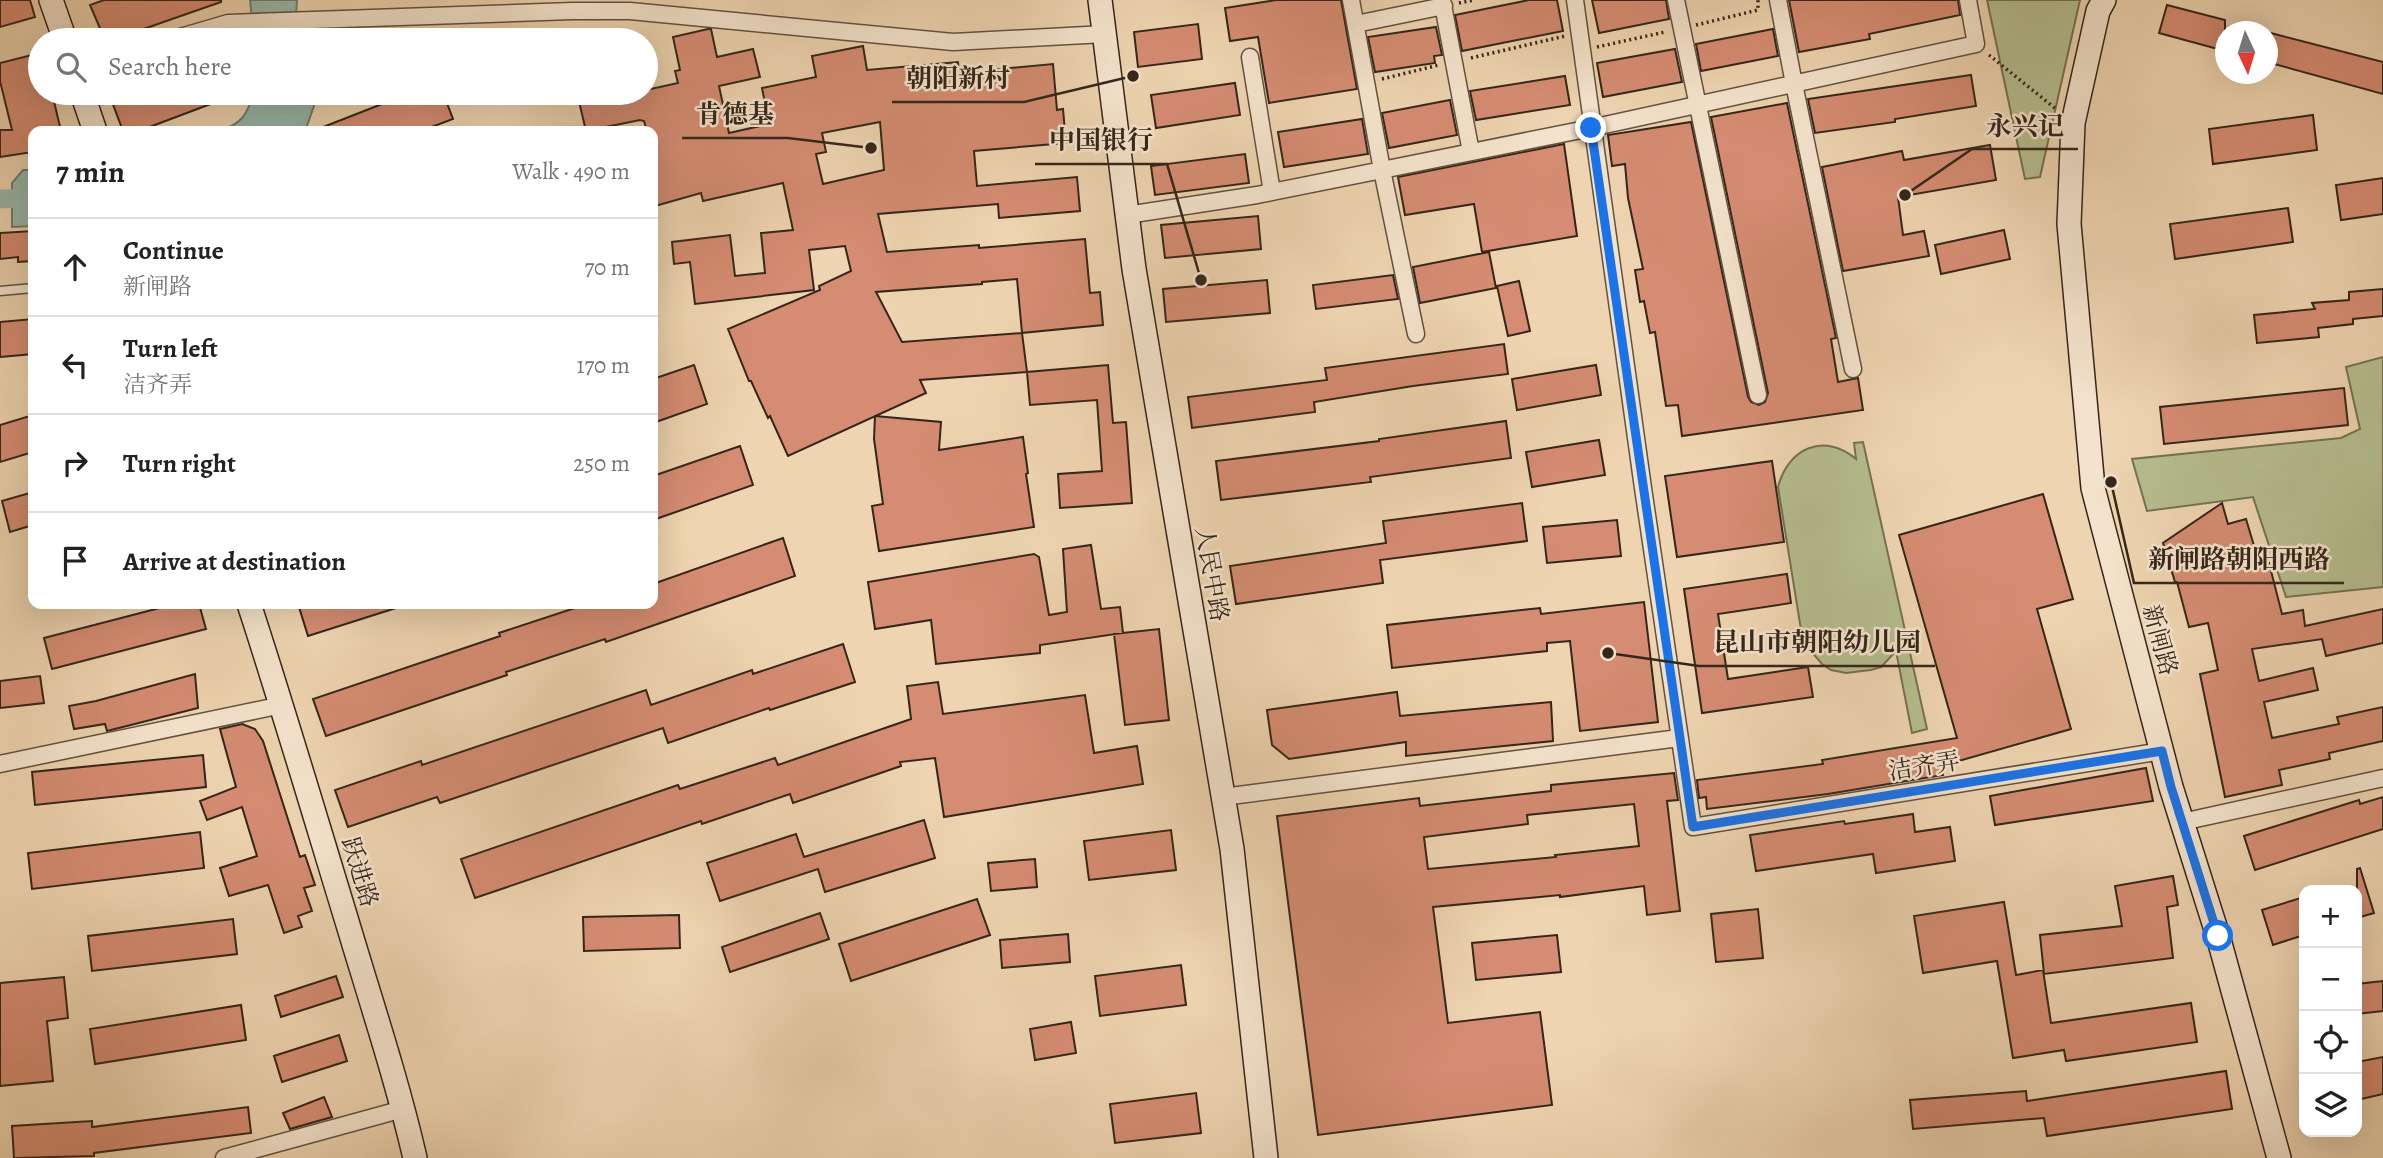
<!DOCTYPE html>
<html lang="en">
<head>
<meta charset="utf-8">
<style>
	body { margin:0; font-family:Alegreya,"Noto Serif SC",serif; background:#f2f2f2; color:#222 }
	.controls { position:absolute; right:21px; bottom:21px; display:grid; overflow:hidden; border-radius:14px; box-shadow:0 7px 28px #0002 }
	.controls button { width:63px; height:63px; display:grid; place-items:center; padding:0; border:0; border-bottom:2px solid #e0e0e0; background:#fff; color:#222; font:35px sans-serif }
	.compass { position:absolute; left:2215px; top:21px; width:63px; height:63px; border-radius:50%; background:#fff; box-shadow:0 7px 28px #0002; rotate:176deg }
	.stop { position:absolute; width:21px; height:21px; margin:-16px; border:5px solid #1a73e8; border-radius:50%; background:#fff }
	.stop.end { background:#1a73e8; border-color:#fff; box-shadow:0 2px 7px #0008 }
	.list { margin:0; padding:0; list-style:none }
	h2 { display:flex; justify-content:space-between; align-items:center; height:91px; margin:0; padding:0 28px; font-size:30px }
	h2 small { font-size:23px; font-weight:400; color:#767676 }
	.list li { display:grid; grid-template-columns:46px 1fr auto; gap:21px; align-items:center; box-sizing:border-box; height:98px; padding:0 28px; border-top:2px solid #e0e0e0 }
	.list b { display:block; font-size:26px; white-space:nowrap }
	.list p { margin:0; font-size:23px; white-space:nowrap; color:#767676 }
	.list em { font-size:23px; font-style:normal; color:#767676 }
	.icon { flex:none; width:38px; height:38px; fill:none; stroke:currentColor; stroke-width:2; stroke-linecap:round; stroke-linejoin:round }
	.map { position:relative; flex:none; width:2383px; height:1158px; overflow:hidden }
	.search { position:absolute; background:#fff; box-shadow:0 7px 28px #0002; left:28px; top:28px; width:630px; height:77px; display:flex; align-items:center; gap:18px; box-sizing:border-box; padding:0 24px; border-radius:38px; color:#767676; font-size:26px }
	.panel { position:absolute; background:#fff; box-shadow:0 7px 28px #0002; left:28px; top:126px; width:630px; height:483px; border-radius:14px }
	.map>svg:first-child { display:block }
</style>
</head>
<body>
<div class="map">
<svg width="2383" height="1158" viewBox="0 0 2383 1158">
	<rect width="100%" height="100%" fill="#eed4b0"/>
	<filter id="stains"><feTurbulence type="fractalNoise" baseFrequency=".00286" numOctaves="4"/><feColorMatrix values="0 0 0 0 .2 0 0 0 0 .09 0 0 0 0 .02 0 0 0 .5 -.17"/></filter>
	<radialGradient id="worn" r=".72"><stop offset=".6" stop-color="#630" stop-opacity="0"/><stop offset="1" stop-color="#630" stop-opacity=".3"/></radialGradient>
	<path fill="#b5bd8e" stroke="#747254" stroke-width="2" d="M1987,0H2080L2040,177L2025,179Z
		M2383,357V587L2286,597L2253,497L2147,511L2132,459L2341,438L2360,429L2346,367Z
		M1863,442L1927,729L1912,733L1896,651L1881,667L1871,670L1846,673L1831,670L1822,664L1803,642L1778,487C1788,448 1824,432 1856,459L1854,443Z"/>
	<path fill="#99b8ab" stroke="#717e71" stroke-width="2" d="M250,0H297L296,16L305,40H254Z
		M254,93H313L314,106L305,131H221C243,122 246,116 254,93Z
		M23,170H33V226L12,227V183Z"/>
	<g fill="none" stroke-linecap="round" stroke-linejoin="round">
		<path stroke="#99b8ab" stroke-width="19" d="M0,199L33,198"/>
	</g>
	<path fill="#d58c72" stroke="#34261a" stroke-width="2" fill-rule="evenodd" d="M0,0H30L35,17L0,27Z
		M104,0H221V2L112,40H105L90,5Z
		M1276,0H1341L1357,89L1269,103L1258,37L1230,41L1225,8Z
		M1529,0H1557L1563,31L1462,51L1455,15Z
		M1592,0H1666L1669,19L1599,33Z
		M1789,0H1958L1960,15L1869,34L1870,39L1799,52Z
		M2167,5L2225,20V51L2159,33Z
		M1198,24L1202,59L1138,67L1134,32Z
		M1436,27L1442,55L1434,56L1435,63L1375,72L1368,37Z
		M708,29H711L717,57L753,49L760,77L719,86L729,133L769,124L762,88L816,77L812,56L863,46L867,70L958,62L959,73L1053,64L1057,110L1063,109L1066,143L974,151L977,186L1077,177L1080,211L999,218L998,204L878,214L887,252L979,245V248L1085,239L1090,293L1100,292L1103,325L1022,333L1027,372L920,380L926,393L788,456L770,416L768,418L751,381H749L728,329L820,290L819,286L851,271L845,246L809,250L814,290L695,304L690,262L674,264L672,242L730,235L735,276L765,273L761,233L793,230L783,183L703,201L701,193L655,206L653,197V131H647L644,121L640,120L586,131L577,93H646V90L678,83L675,71L680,70L673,37ZM880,122L884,170L823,184L816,154L826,152L822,133ZM1017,279L1022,333L902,342L876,292L982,284V282Z
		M1773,29L1778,56L1701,71L1696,44Z
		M2267,32L2383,62V94L2267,62Z
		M1675,49L1682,82L1603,97L1597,63Z
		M40,53V93H52L61,131H33V152L0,157V130H12L0,81V63Z
		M1971,75L1976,106L1895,119V122L1815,133L1808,99Z
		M1565,76L1570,105L1476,120L1470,91Z
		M1235,83L1240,115L1156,128L1151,95Z
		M129,93H236L237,94L139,131H123L111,99Z
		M410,93H443L453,119L421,131H313Z
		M1450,100L1457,135L1389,148L1382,113Z
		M1787,103L1836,338L1831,339L1838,382L1858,378L1863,410L1682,436L1678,405L1666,406L1655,332L1650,333L1644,301L1640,302L1635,270L1643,269L1628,198L1625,164L1612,166L1608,135L1691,122L1748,397L1751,402L1759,405L1765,402L1768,393L1711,117Z
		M2313,115L2317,150L2213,164L2209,129Z
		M1362,119L1368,154L1284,167L1278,132Z
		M1564,144L1577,236L1482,252L1474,204L1405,215L1398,177Z
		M1990,145L1996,180L1898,197L1903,235L1924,231L1929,256L1843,271L1822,167L1902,151L1904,160Z
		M1245,154L1249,183L1155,195L1151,166Z
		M2383,178V214L2341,220L2336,185Z
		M2288,208L2293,242L2175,259L2170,224Z
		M1258,216L1261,249L1165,258L1161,225Z
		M2004,230L2010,259L1941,274L1935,245Z
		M33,231V261L18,262V257L0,259V233Z
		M1489,252L1496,288L1420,303L1413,267Z
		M1393,275L1398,299L1316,309L1313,285Z
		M1267,280L1270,313L1166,322L1163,289Z
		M1519,281L1530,331L1508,336L1497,286Z
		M2383,289V316L2353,319V324L2318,328L2319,337L2257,343L2254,315L2315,309L2312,303L2349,300V292Z
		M33,319V354L0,357V322Z
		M1504,344L1508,374L1413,386L1314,402L1315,412L1192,428L1188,397L1327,380L1325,368Z
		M694,365L707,404L653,423V379Z
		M1108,365L1113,423L1126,422L1132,503L1060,508L1058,474L1102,471L1097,400L1030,405L1027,372Z
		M1596,365L1601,395L1517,410L1512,379Z
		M2344,388L2348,425L2164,444L2160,407Z
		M33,415V452L0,462V425Z
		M875,416L941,422L939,450L1023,437L1028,473L1026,474L1034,527L879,551L872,506L883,504L874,439Z
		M1506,421L1511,458L1370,477L1371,482L1221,500L1216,461L1379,441V439Z
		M1599,440L1605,475L1532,487L1526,452Z
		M740,446L753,485L653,520V476Z
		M1772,461L1784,542L1677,557L1665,476Z
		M33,492V525L10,532L2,501Z
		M2043,494L2073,599L2037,609L2071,729L1941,766L1943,775L1828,794L1707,809L1706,797L1699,798L1697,780L1823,764L1822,760L1957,738L1899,535Z
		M1522,503L1527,541L1380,560L1383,583L1236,604L1230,566L1386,543L1383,521Z
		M2222,503L2228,524L2246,519L2260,566L2269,563L2282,614L2303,610L2305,626L2383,609V643L2326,656L2322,639L2252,649L2259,681L2313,668L2318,690L2264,702L2272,738L2339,724L2337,717L2383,707V741L2329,753L2330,759L2279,770L2282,785L2225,797L2200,674L2218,670L2208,623L2189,627L2177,582H2175L2163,543Z
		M1617,520L1621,556L1547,563L1543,527Z
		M783,538L795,576L606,642L605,639L506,672L507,675L326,736L313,699L500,636L499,633L587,604H653V584Z
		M1091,545L1101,609L1120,607L1123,633L1040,645V653L936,664L931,620L875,629L868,582L1034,554L1039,557L1049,615L1067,612L1063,549Z
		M1787,574L1791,603L1718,614L1728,679L1808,667L1813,697L1702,713L1684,589Z
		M1644,602L1658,722L1580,731L1570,641L1547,643V651L1392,668L1387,625L1540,608L1541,614Z
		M175,604H199L206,629L52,669L44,638Z
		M298,604H398L399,607L308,636Z
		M1159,629L1169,720L1125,725L1114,634Z
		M843,644L855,682L770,710L769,708L668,743L663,728L440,803L437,797L348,827L335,790L421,761L422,765L646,690L651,705L752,670L753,674Z
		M195,674L198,708L107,731L105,724L74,729L69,706L96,701Z
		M40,676L44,703L0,708V681Z
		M938,682L943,714L1085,695L1094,753L1137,746L1143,784L944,817L935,758L900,762L901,766L793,803L790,794L702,824L701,821L475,898L461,859L678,785L680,789L775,758L778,765L911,719L907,686Z
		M1397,692L1400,716L1551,702L1553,741L1406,756V742L1289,759L1272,745L1267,710Z
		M242,724L255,729L263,741L300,857L305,855L315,885L304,888L312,911L298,916L302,927L284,933L268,885L229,896L220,868L257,856L242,807L207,820L200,801L236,787L220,729Z
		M203,755L206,787L35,805L32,772Z
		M2146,768L2153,801L1995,825L1990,796Z
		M1674,773L1678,800L1667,801L1680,911L1647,915L1644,886L1560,897V895L1433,907L1448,1023L1540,1012L1552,1105L1318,1135L1277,816L1419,798L1420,806L1551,791V785ZM1634,804L1639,846L1555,855L1556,857L1428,869L1424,837L1528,824L1527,815Z
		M2383,797V829L2255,870L2244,836L2359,800L2360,804Z
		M1913,814L1915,832L1950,827L1955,861L1876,873L1873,854L1756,871L1750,835L1844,821L1845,824Z
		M924,820L935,858L825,892L818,869L720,901L707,863L796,834L804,857Z
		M1171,830L1176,870L1089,880L1084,841Z
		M200,832L204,868L32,889L28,853Z
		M1035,859L1037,887L991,891L988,863Z
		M2360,868L2374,913L2357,918V869Z
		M2173,876L2178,905L2167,907L2173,958L2044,974L2040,935L2122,926L2115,886Z
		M2304,897V935L2273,945L2262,910Z
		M977,899L990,935L851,981L839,944Z
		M2004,902L2016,975L2043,970L2051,1023L2191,1003L2197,1042L2066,1061L2064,1050L2013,1058L1997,961L1923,973L1914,916Z
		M1758,909L1763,958L1716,962L1711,914Z
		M820,913L829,939L730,972L722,947Z
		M679,915L680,948L584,951L583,917Z
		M233,919L237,954L92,971L88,936Z
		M1068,934L1070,962L1002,968L1000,940Z
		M1557,935L1561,972L1476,980L1472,943Z
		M1181,965L1186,1005L1100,1016L1095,976Z
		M336,976L343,997L281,1017L275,996Z
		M64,977L68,1018L47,1021L53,1081L0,1086V983Z
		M2383,981V1011L2357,1014V984Z
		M241,1005L246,1040L95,1064L90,1029Z
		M1071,1022L1076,1053L1035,1060L1030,1029Z
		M339,1035L347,1061L282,1082L274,1056Z
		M2383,1057V1094L2357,1100V1062Z
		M2226,1071L2232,1109L2047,1136L2044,1118L1913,1129L1910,1100L2026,1091L2027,1101Z
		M1196,1093L1201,1133L1115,1143L1110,1104Z
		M324,1097L332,1117L290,1129L283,1113Z
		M248,1107L251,1133L94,1153V1156L14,1158L12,1126L92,1121V1127Z"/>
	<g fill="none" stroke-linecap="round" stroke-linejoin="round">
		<g stroke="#625240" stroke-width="11">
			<path id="lane" d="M0,291L33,288"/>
		</g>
		<g stroke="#625240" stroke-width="19">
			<path id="street" d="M1351,0L1382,170L1416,334
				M1442,0L1471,152
				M1575,0L1643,488L1693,827L2162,751
				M1676,0L1758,395
				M1778,0L1794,84L1853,369
				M1356,24L1444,6
				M170,40L228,23L572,11H630L953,42L1105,34
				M1250,57L1272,192
				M1127,215L1257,195L1382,170L1591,128L1976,44L1968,0
				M0,764L282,705
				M1223,797L1679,738
				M2182,822L2383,778
				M224,1158L403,1109"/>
		</g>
		<g stroke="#34261a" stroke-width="26">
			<path id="secondary" d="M51,0L65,40
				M1100,0L1134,269L1232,849L1266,1158
				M2104,0L2098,11L2073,123L2069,224L2093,488L2171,787L2218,936L2279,1158
				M82,93L95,131
				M249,604C284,711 316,820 349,928C372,1005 397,1080 415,1158"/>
		</g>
		<path stroke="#34261a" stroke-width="3.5" stroke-dasharray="2 3.5" stroke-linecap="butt" d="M1459,3L1474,0
			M1696,25L1758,10V0
			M1597,47L1665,32
			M1989,55L2056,109
			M1471,58L1565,36
			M1382,79L1439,65"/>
		<use href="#lane" stroke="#f4e3cc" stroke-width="8"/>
		<use href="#street" stroke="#f4e3cc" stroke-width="16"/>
		<use href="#secondary" stroke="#f4e3cc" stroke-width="23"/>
	</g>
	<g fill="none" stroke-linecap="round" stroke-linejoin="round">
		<path stroke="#1a73e8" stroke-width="9" d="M1591,128L1693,827L2162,751L2171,787L2218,936"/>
	</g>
	<g text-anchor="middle" stroke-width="5" stroke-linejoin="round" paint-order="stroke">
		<g font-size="24" fill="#34261a" stroke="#f4e3cc">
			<text transform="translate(1212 574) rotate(80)" y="8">人民中路</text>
			<text transform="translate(2160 640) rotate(75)" y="8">新闸路</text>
			<text transform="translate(1924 766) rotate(-9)" y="8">洁齐弄</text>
			<text transform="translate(360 872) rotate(73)" y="8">跃进路</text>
		</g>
	</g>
	<path fill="none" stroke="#34261a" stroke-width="2.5" d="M1133 76L1024 102H892M871 148L788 138H682M1905 195L1972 149H2078M1201 280L1167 164H1035M2111 482L2134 583H2344M1608 653L1699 666H1935"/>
	<g fill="#34261a" stroke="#f4e3cc" stroke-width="2.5">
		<circle cx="1133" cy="76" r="7"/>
		<circle cx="871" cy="148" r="7"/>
		<circle cx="1905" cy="195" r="7"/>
		<circle cx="1201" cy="280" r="7"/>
		<circle cx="2111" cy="482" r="7"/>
		<circle cx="1608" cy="653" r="7"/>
	</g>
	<g font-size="26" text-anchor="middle" font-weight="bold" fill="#34261a" stroke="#f4e3cc" stroke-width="5" stroke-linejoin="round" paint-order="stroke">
		<text x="958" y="87">朝阳新村</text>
		<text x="735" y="123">肯德基</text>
		<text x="2025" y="135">永兴记</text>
		<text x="1101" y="149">中国银行</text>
		<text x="2239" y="568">新闸路朝阳西路</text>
		<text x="1817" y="651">昆山市朝阳幼儿园</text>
	</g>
	<rect width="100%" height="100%" filter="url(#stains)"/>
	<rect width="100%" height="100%" fill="url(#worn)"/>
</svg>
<div class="controls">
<button>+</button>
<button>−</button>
<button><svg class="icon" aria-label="locate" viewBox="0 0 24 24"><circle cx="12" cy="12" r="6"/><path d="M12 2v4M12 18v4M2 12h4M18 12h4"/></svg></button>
<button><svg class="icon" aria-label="layers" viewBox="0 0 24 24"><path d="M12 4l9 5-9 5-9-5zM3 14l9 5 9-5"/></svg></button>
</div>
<svg class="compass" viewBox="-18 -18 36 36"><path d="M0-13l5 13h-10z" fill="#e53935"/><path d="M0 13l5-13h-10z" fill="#767676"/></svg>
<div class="stop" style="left:2218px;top:936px"></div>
<div class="stop end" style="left:1591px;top:128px"></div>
<div class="search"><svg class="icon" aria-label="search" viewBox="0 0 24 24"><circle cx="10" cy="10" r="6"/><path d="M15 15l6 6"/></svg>Search here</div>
<section class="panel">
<h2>7 min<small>Walk · 490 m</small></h2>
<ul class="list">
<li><svg class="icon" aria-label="ahead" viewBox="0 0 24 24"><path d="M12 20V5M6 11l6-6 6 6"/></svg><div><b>Continue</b><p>新闸路</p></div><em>70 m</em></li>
<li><svg class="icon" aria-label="left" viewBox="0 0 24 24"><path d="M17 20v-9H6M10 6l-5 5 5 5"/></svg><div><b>Turn left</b><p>洁齐弄</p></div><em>170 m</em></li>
<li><svg class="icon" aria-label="right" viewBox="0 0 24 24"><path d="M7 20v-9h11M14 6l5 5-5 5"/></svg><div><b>Turn right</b></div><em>250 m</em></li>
<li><svg class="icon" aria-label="arrive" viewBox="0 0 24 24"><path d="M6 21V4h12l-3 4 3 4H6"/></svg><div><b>Arrive at destination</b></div></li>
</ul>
</section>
</div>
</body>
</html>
